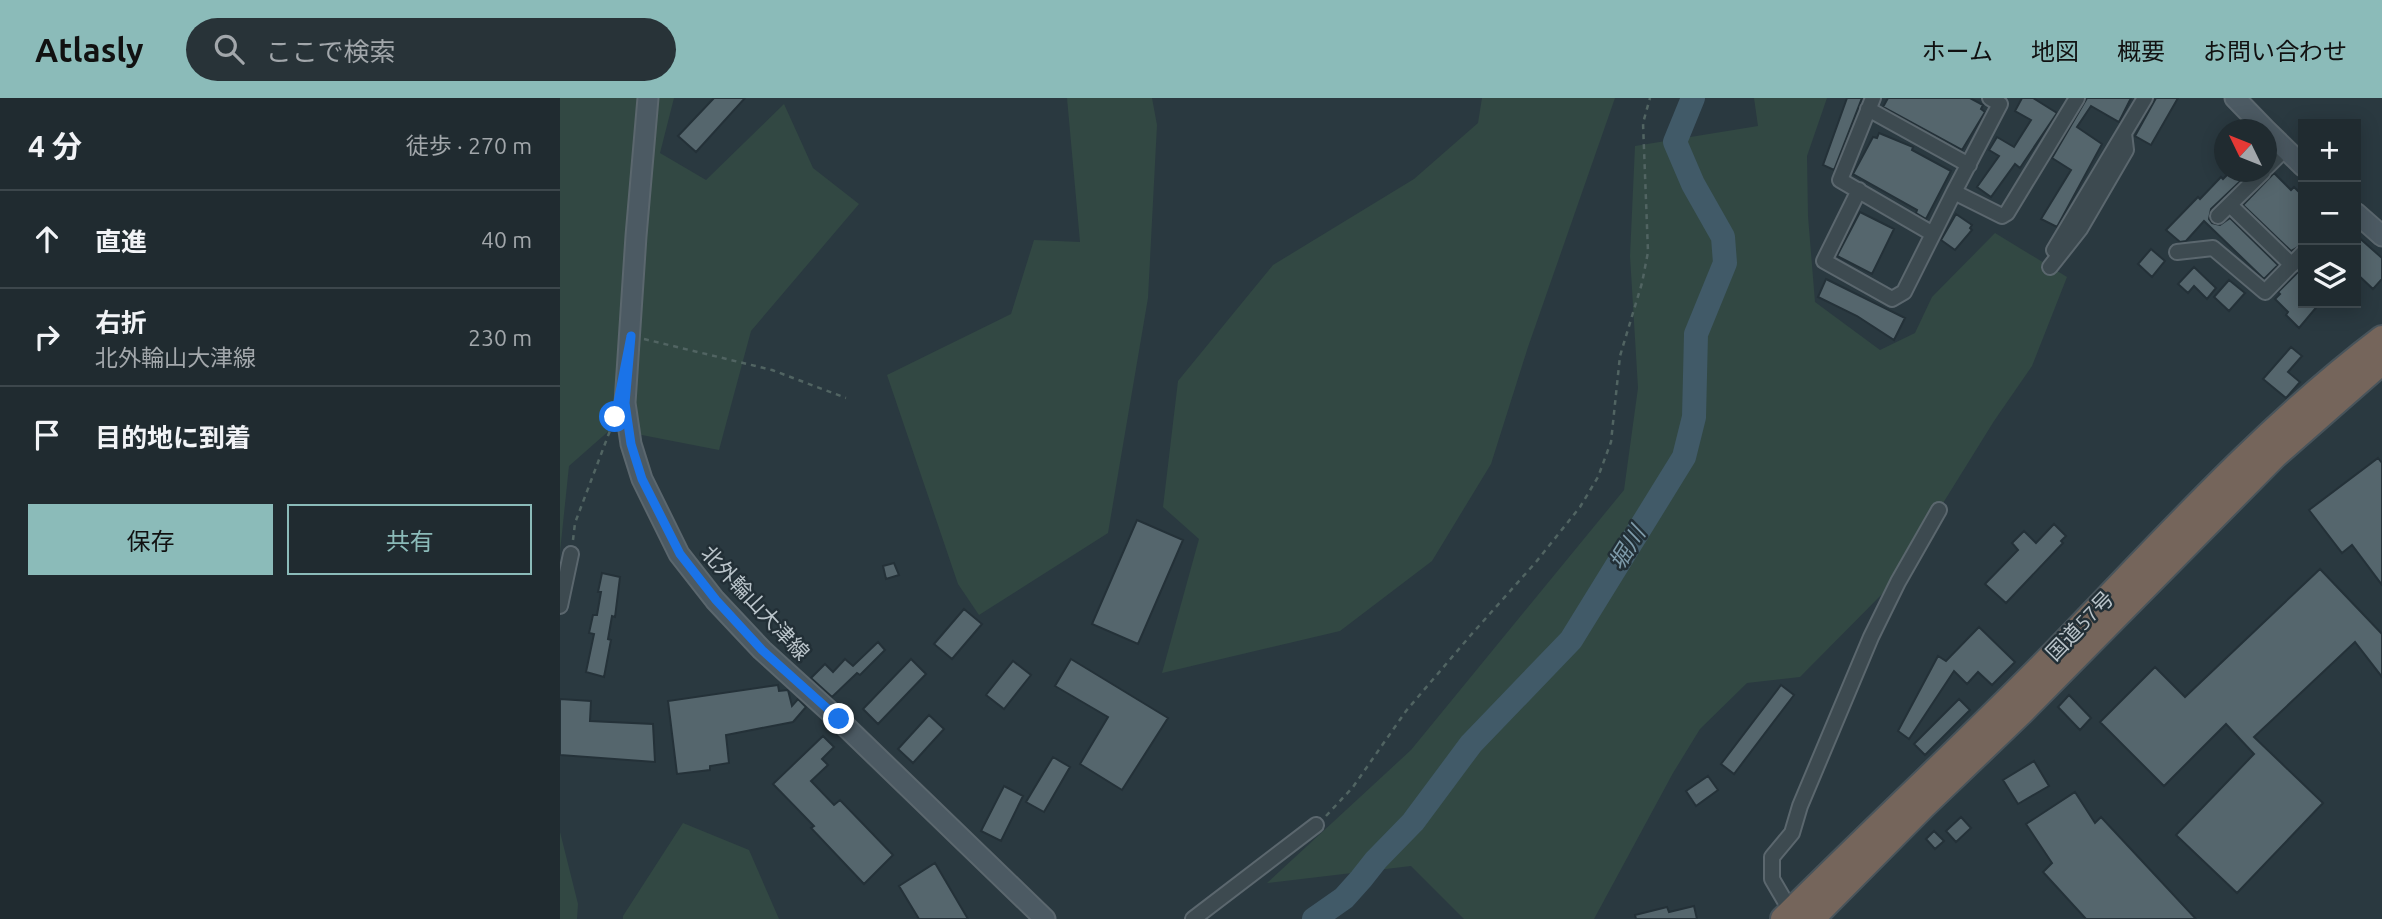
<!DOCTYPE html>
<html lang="ja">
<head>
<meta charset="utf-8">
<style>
	body { margin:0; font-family:Ubuntu,"Noto Sans JP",sans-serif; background:#283338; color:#f1f3f6 }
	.controls { position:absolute; right:21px; top:21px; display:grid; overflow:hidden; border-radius:0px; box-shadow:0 4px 18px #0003 }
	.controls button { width:63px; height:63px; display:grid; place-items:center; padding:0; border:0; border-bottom:2px solid #3d474c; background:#202b30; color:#f1f3f6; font:35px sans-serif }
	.compass { position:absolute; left:1654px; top:21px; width:63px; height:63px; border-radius:50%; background:#202b30; box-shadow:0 4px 18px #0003; rotate:313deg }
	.stop { position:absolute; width:21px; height:21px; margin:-16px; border:5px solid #1a73e8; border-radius:50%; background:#fff }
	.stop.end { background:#1a73e8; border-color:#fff; box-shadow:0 2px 7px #0008 }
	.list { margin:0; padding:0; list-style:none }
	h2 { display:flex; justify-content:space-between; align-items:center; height:91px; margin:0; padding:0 28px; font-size:30px }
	h2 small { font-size:23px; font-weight:400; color:#a2a7ab }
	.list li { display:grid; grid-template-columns:46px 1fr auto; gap:21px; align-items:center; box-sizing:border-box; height:98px; padding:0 28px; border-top:2px solid #3d474c }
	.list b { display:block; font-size:26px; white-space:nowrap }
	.list p { margin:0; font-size:23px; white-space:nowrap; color:#a2a7ab }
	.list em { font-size:23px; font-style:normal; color:#a2a7ab }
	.actions { display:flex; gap:14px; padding:21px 28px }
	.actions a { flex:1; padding:16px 0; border:2px solid #8bbbb9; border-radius:0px; text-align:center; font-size:24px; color:#8bbbb9 }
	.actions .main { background:#8bbbb9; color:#111 }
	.icon { flex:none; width:38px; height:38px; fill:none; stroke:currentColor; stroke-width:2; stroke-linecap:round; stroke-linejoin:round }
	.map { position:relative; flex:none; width:1822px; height:821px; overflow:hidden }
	header { display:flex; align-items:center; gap:42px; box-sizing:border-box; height:98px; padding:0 35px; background:#8bbbb9; color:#111 }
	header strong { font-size:33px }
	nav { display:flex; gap:38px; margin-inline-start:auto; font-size:24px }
	.search { width:490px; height:63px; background:#283338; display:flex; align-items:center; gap:18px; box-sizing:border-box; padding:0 24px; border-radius:38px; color:#a2a7ab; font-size:26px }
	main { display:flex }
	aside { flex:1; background:#202b30 }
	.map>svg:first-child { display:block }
</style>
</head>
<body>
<header>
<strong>Atlasly</strong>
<div class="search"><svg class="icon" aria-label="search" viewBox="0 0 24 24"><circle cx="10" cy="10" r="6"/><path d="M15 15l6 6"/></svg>ここで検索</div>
<nav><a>ホーム</a><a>地図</a><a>概要</a><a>お問い合わせ</a></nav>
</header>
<main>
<aside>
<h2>4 分<small>徒歩 · 270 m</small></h2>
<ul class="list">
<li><svg class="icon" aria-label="ahead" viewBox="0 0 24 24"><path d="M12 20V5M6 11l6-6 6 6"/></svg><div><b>直進</b></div><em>40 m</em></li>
<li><svg class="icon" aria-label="right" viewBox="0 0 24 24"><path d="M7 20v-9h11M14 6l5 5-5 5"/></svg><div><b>右折</b><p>北外輪山大津線</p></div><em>230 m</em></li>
<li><svg class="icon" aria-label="arrive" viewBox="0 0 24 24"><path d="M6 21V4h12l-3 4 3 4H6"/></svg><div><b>目的地に到着</b></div></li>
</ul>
<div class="actions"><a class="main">保存</a><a>共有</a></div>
</aside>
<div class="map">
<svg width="1822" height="821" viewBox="0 0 1822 821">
	<rect width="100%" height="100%" fill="#2a3940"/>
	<path fill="#324843" d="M0,0H114L100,55L146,82L224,6L253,70L299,106L191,233L159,352L51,331L9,368L0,454Z
		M507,0H592L597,27L588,200L548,435L419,517L398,486L327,277L451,216L474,142L520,144Z
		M922,0H1055L968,249L931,366L872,463L780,533L602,575L639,441L603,409L618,283L713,167L854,81L918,25Z
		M1194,0H1267L1247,58L1248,118L1255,204L1320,252L1355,235L1372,199L1435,135L1507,179L1472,268L1434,323L1334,484L1240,579L1187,585L1140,631L1113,675L1034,821H904L851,768L707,785L851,652L1064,392L1078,290L1070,158L1075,48L1198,28Z
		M123,725L189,752L219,821H63V818Z
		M0,734L18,806L17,821H0Z"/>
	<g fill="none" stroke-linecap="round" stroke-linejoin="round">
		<path stroke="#415a68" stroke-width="24" d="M754,821L784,800L801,781L816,762L853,724L911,646L1011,542L1124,359L1134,319L1136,236L1165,165L1163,139L1133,86L1115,44L1133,0"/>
	</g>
	<path fill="#55666d" stroke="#243138" stroke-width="2" d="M154,0H185L136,54L118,38Z
		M1287,0H1302L1274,72L1263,67Z
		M1328,0H1410L1423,7L1421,11L1425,14L1402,52L1323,9Z
		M1462,0H1473L1497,15L1460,70L1455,66L1431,99L1417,89L1439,58L1429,52L1437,39L1454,49L1471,22L1455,13Z
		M1527,0H1571L1559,24L1531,8L1517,29L1542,46L1497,129L1481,121L1511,72L1492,60Z
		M1596,0H1618L1591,47L1575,38Z
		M1319,35L1353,49L1352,52L1391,73L1366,121L1356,115L1357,112L1293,76L1313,39L1317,40Z
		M1670,74H1690L1651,111L1649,121L1652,125L1660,127L1670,120L1718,167L1704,181L1644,123L1626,143L1620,144L1606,132L1638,99L1640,101L1661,79L1663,81Z
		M1714,75L1731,92L1734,89L1743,98V146L1731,153L1683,107Z
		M1300,114L1334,131L1312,176L1277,158Z
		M1396,116L1412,127L1410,130L1412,132L1395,152L1381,142Z
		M1796,137L1822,160V181L1813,191L1796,175Z
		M1591,151L1605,163L1592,179L1578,166Z
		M1634,169L1656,190L1647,201L1634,188L1628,195L1618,186Z
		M1743,169V205H1760L1739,230L1726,217L1728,214L1715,201L1720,196L1718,194Z
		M1266,181L1345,220L1334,242L1297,218L1258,199Z
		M1669,182L1685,195L1669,213L1654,199Z
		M1731,249L1742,258L1728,274L1740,284L1726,300L1703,281Z
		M1818,360L1822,365V487L1792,447L1782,455L1749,412Z
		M577,422L623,442L578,546L532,526Z
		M1494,426L1506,438L1501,443L1503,445L1446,505L1425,486L1458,452L1452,445L1464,433L1476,445Z
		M334,465L339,477L326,481L323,468Z
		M1760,471L1822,536V579L1795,544L1694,639L1763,705L1677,795L1616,737L1694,656L1666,626L1604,688L1540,624L1595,569L1625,599Z
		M42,475L60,479L55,519L52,518L48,541L51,542L44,579L26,574L34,536L29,535L33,517H37L41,494H38Z
		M404,511L422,526L392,561L374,546Z
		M1419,529L1455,564L1432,587L1418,574L1407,586L1394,573L1349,641L1338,633L1378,558L1386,563Z
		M318,544L325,552L300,577L297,575L272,599L251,580L265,566L273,574L285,561L293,568Z
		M351,561L366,576L318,626L303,611Z
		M511,561L608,620L562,692L520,666L548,619L495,588Z
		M453,563L471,577L444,611L426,597Z
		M218,587L219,593L228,592L232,608L238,601L246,609L233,624L166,637L169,665L150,668V672L117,676L108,603Z
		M1221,587L1234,597L1174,676L1161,666Z
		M1509,597L1531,620L1520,632L1498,609Z
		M0,601L31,603L30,623L93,626L95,664L0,657Z
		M1399,601L1410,612L1365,657L1354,646Z
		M369,617L384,631L353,665L338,651Z
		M263,638L274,649L262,661L268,667L251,683L274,707L280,702L333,757L304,786L251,730L254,728L213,686Z
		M493,659L510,669L484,714L466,704Z
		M1474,663L1489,688L1458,706L1443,682Z
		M1148,678L1158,692L1136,708L1126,693Z
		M444,688L463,698L441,743L421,733Z
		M1515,694L1535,725L1541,719L1636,821H1526L1483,774L1492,765L1466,726Z
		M1401,719L1411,730L1396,744L1386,733Z
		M1374,733L1384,743L1375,751L1366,741Z
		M375,765L408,821H359L339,788Z
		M1134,808L1137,821H1076L1075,817L1107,809L1109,814Z"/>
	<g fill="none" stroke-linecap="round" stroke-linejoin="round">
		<g stroke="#5b676e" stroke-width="18">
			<path id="street" d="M1313,0L1280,82L1373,136L1394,94
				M1430,0L1440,6L1394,94L1442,118L1447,115L1517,0
				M1308,11L1409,67
				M1706,70L1725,51
				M1299,92L1264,163L1332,201L1344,194L1373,136
				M1670,107L1732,167
				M1658,118L1703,74
				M1494,152L1585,0
				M1617,154L1653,150L1705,194L1743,155
				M1490,169L1520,131L1566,52L1564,35
				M0,508L11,456
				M1233,817L1212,781V759L1232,735L1240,708L1311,539L1338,484L1379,412
				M633,821L756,727"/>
		</g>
		<g stroke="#5b676e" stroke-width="23">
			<path id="secondary" d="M88,0L76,138L65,305L71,346L82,381L119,456L155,502L202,552L279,622L485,821
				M1675,0L1706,32
				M1706,32L1743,68
				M1796,115L1822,138"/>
		</g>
		<g stroke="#48545b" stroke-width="28">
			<path id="highway" d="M1223,821C1313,731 1406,645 1495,554C1600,446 1702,331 1822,240
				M1252,821L1364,708L1461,615L1715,358L1822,264"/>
		</g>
		<path stroke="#516462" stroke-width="2.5" stroke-dasharray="5 5" stroke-linecap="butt" d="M84,241L212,272L286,300
			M13,442L15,425L51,330
			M766,718L793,689L846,613L910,538L976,464L1020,409L1038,379L1051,344L1060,258L1082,185L1088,154L1083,25L1090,0"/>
		<use href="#street" stroke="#3d4a50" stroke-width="14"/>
		<use href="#secondary" stroke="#4c5a63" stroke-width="19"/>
		<use href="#highway" stroke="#75655b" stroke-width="24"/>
	</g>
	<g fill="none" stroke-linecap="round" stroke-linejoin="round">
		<path stroke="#1a73e8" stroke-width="9" d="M55,319L71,238L65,305L71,346L82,381L120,456L156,502L202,552L279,621"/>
	</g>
	<g text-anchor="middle" stroke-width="5" stroke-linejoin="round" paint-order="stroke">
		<g font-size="21" fill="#bac4ca" stroke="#222f36">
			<text transform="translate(195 505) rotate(47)" y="7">北外輪山大津線</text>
			<text transform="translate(1520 528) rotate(-46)" y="7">国道57号</text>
		</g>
		<g font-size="23" font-style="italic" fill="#7e9baa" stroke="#222f36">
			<text transform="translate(1067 450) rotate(-58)" y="8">堀川</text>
		</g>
	</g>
</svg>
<div class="controls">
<button>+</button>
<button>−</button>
<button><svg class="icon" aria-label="layers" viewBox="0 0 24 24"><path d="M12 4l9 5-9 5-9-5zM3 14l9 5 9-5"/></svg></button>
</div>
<svg class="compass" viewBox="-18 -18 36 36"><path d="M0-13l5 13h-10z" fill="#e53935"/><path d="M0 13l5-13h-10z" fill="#a2a7ab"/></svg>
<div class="stop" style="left:55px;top:319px"></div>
<div class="stop end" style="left:279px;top:621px"></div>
</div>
</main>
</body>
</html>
